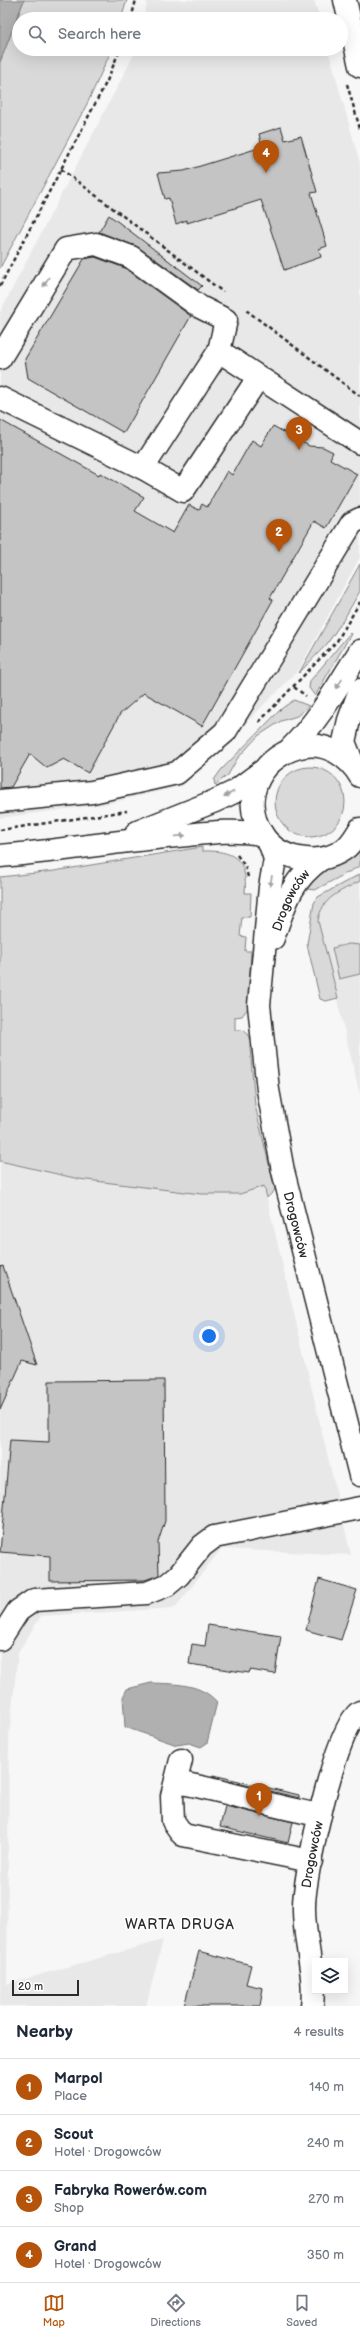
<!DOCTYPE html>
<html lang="en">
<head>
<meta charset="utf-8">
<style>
	body { margin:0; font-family:"Balsamiq Sans",sans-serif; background:#f2f2f3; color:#1f2937 }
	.controls { position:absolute; right:12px; bottom:12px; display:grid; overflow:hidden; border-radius:0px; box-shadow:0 4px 16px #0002 }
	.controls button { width:36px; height:36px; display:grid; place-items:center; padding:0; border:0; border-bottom:1px solid #e0e1e3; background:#fff; color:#1f2937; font:20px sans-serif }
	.scale { position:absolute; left:12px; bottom:10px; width:67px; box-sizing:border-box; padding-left:4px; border:2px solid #2b2b2b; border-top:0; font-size:11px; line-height:14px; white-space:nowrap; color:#2b2b2b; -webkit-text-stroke:3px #fff; paint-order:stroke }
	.you { position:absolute; left:209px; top:1336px; width:14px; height:14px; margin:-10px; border:3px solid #fff; border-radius:50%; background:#1a73e8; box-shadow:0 0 0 6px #1a73e833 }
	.badge { display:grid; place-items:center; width:26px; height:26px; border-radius:50%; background:#b45309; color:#fff; font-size:13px; font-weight:700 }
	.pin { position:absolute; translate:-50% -33px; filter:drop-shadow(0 1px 2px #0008) }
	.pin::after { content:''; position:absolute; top:21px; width:14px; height:12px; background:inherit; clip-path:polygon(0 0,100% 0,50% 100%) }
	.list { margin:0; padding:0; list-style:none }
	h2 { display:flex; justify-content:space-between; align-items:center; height:52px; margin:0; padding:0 16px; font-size:17px }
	h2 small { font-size:13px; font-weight:400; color:#747a83 }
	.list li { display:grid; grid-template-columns:26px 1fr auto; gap:12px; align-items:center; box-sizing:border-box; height:56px; padding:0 16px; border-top:1px solid #e0e1e3 }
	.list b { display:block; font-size:15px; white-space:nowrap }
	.list p { margin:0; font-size:13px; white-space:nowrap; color:#747a83 }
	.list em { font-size:13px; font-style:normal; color:#747a83 }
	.icon { flex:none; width:22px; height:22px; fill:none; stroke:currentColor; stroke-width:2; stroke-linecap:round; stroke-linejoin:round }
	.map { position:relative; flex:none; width:360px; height:2006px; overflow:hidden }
	.search { position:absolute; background:#fff; box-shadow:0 4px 16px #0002; left:12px; right:12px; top:12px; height:44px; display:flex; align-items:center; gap:10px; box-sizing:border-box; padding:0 14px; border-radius:22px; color:#747a83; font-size:15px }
	.sheet { height:276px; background:#fff }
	nav { display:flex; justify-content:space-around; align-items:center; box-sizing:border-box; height:56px; border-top:1px solid #e0e1e3; background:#fff; font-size:11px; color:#747a83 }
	nav a { display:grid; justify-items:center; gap:2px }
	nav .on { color:#b45309 }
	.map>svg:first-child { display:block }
</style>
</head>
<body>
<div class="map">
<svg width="360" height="2006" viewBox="0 0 360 2006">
	<rect width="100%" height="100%" fill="#f7f7f7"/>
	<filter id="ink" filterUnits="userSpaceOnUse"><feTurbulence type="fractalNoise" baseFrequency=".025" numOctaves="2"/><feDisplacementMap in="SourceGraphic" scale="8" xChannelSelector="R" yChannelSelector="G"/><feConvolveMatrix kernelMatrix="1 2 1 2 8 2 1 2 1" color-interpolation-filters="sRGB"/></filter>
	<g filter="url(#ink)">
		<path fill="#e8e8e8" d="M147,0H314L320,19H144Z
			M137,49H328L360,163V557L298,671L182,786L106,804L0,818V312Z
			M360,881V1095L318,921L320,911L327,900Z
			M0,1161L79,1179L240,1194L264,1186L351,1555L221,1549L175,1608L41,1616L18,1652L9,1738L7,1984L163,1940L146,2006H0Z"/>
		<path fill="#d9d9d9" stroke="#828282" d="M24,0H127L121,19H19V49H112L88,102L0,268V62Z
			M360,564V591L344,619L327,644L299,673Z
			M350,633L351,634L315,696L309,688L310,681Z
			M294,700L309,706L297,716L281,721L258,736L237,759L228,775L215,785L214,780L221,770L281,709Z
			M275 802a35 35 0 1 1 70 0a35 35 0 1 1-70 0Z
			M202,847V851C234,850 248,859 245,893H251L250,917H242L240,936L246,937L245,951H251L248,1008L242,1016L235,1017V1030H242L249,1036L255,1105L275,1190L267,1198L264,1186L240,1194H201L79,1179L0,1161V877L54,871Z
			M360,850V866L315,890L299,888L309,876L342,862Z
			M360,874V881C340,892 322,897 318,921L338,998L326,1001L320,999L307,944L314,903L318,897Z
			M349,944L360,945V974L339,979L332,948Z"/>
		<path fill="#b0b0b0" stroke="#7b7b7b" d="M0,0H24L0,62Z
			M151,1683C175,1684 200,1683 217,1702L207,1743L201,1747L189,1743L177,1745L125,1727L123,1697L127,1689Z"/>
		<path fill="#c4c4c4" stroke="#2b2b2b" d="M281,127L285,140L301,136L317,192L311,193L327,246L319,249L321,257L284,270L261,200L187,223V220L176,224L169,198L165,199L158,173L184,171L262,147L259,134Z
			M109,215L202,286L198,290L138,247L99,232Z
			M95,257L125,268L191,316L124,433L28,378L25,359L84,259Z
			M0,420L99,475L100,473L144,497L135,511L173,533L189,505L199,510L202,504L207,507L227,471L232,475L252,440L261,446L273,426L309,446L323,447L333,452L330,459L357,474L326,528L314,521L270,598L273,600L202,726L144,693L120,714L88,773L64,759L47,768L30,754L11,787L0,788Z
			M3,1266L37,1365L22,1361L0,1410V1267Z
			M164,1380L165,1521L158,1542L159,1575L145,1580L50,1581V1556L0,1552L10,1440L49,1442V1381Z
			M319,1579L357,1590L341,1640L306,1630Z
			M208,1625L281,1636L275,1674L250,1670L249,1673L189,1664L192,1644L205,1646Z
			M213,1775L299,1795V1798L212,1777Z
			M225,1806L293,1822L288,1843L220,1827Z
			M199,1951L251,1965L246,1984L263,1988L260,2006H184Z"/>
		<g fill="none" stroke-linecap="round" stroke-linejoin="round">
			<g stroke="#2b2b2b" stroke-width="25">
				<g id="minor">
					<path d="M345,0L360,66"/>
					<path d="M0,358L66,249L96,244L131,257L200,307L226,320L219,351L360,443"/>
					<path d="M0,398L143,468L183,491L258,378"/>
					<path d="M143,468L219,351"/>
					<path d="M291,748C319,720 339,684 360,651"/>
					<path d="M353,764L344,742L349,720L360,690"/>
					<path d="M360,776C349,757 328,743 305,746C263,753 238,796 262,834C278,860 318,867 343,850C351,845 355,837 360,829"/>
					<path d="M0,801L92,792L177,773L225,732L352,523L360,519"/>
					<path d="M137,832L215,801L234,792L261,772"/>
					<path id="s1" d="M270,844L275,859L270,887L259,1005L268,1090L283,1171L360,1475"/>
					<path d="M0,856C59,851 118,841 177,836C207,833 232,829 262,834"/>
					<path id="s2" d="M273,938C285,904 291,880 321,859"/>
					<path d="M0,1639L18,1611L34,1600L147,1593L167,1585L179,1575L202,1546L214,1537L360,1508"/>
					<path d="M181,1760L172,1796L173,1821L183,1835L311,1861"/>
					<path d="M176,1782C224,1790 271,1807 320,1815"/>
					<path id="s3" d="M312,2006C316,1973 303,1939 304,1906C304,1876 336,1723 360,1712"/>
				</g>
			</g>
			<path stroke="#2b2b2b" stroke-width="2.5" stroke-dasharray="4 3" stroke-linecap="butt" d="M131,19L136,0
				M347,84L360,129
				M61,169L223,292
				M0,286L107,81L120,49
				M246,310L360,396
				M294,687L306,696
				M259,722L337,641L360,602
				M0,830L127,811
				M237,855L245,866L248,877"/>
			<use href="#minor" stroke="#fff" stroke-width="22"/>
		</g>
		<defs><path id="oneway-solid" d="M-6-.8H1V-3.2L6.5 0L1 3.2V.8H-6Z"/></defs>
		<g fill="#a0a0a0">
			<use href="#oneway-solid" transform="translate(46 282) rotate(121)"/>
			<use href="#oneway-solid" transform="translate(339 684) rotate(123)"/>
			<use href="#oneway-solid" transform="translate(229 794) rotate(153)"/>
			<use href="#oneway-solid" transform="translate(180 836) rotate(-5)"/>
			<use href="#oneway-solid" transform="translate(271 881) rotate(100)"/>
		</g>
	</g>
	<g text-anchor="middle" stroke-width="3" stroke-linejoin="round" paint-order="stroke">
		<g font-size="13" fill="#2b2b2b" stroke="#fff">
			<text dy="5" stroke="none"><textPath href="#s2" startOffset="42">Drogowców</textPath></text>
			<text dy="5" stroke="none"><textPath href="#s1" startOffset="386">Drogowców</textPath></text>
			<text dy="5" stroke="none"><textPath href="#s3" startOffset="153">Drogowców</textPath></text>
		</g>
		<g font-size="14" letter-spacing="1" fill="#2b2b2b" stroke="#fff">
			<text x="180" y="1929">WARTA DRUGA</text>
		</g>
	</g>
</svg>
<div class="controls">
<button><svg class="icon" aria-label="layers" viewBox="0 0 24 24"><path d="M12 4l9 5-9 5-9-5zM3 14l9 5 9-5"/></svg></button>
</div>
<div class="scale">20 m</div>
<div class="you"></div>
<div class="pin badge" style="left:259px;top:1816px">1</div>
<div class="pin badge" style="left:279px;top:552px">2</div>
<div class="pin badge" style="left:299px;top:450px">3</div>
<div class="pin badge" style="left:266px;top:173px">4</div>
<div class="search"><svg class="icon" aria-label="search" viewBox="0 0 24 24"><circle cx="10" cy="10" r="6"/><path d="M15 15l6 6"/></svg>Search here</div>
</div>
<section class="sheet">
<h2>Nearby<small>4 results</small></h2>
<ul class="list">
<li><span class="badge">1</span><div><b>Marpol</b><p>Place</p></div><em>140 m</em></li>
<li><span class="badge">2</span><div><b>Scout</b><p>Hotel · Drogowców</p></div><em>240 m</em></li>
<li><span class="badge">3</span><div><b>Fabryka Rowerów.com</b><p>Shop</p></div><em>270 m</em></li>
<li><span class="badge">4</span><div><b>Grand</b><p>Hotel · Drogowców</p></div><em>350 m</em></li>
</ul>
</section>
<nav>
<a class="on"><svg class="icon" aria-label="map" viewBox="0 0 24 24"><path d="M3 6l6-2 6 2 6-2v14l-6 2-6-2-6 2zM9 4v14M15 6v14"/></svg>Map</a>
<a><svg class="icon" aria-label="directions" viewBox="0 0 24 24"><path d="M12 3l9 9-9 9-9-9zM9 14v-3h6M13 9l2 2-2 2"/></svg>Directions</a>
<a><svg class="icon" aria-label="saved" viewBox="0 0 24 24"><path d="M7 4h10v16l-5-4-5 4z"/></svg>Saved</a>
</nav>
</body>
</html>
